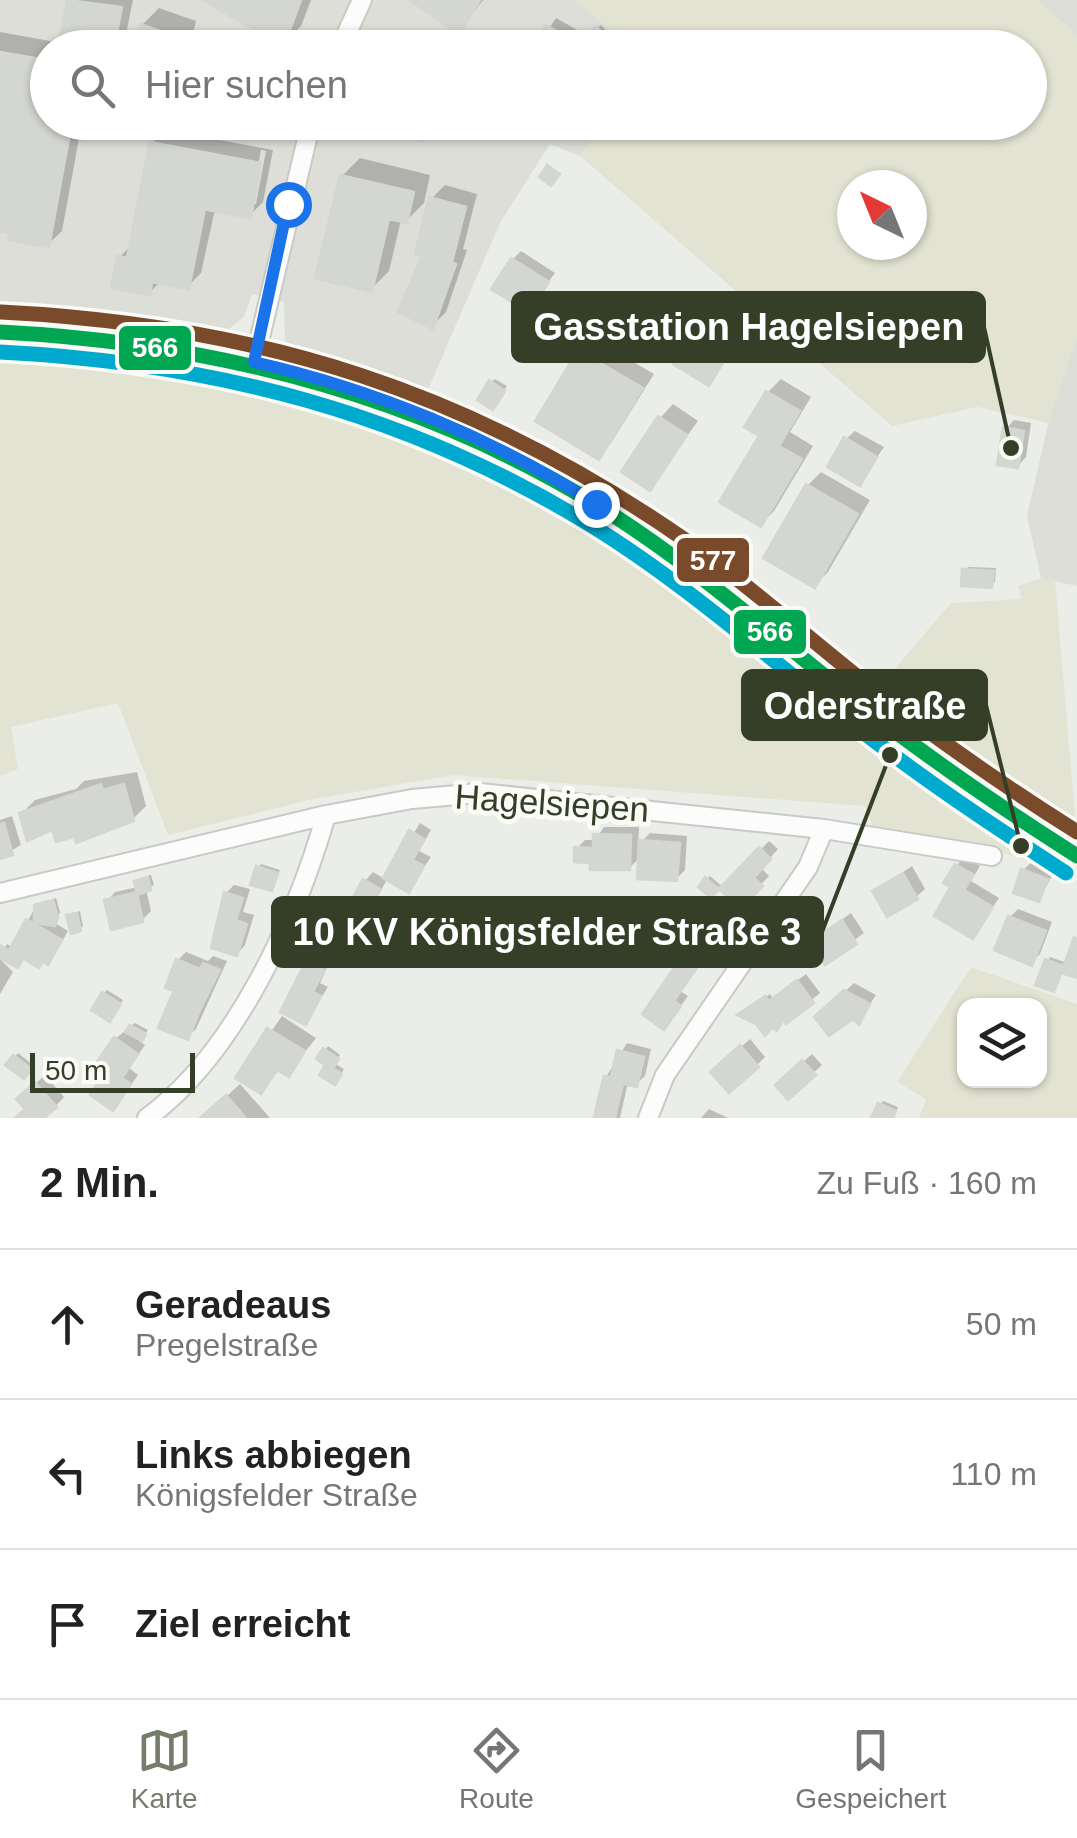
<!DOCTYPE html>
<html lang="de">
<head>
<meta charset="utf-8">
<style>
	body { margin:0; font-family:Arial,sans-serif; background:#f2f2f2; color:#222 }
	.controls { position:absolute; right:30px; bottom:30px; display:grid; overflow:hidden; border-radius:20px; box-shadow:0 2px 8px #0004 }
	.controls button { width:90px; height:90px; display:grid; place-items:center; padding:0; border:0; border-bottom:2px solid #e0e0e0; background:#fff; color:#222; font:50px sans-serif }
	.compass { position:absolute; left:837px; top:170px; width:90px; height:90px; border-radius:50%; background:#fff; box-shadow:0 2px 8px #0004; rotate:317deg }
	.scale { position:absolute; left:30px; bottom:25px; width:165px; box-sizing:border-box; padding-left:10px; border:5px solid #353f27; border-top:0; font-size:28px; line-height:35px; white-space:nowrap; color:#353f27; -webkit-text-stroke:8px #fafaf7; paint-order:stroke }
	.stop { position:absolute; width:30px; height:30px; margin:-22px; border:8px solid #1a73e8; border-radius:50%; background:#fff }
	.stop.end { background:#1a73e8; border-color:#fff; box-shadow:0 2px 10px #0008 }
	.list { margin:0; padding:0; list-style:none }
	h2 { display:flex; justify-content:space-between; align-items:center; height:130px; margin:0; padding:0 40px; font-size:42px }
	h2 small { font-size:32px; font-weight:400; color:#767676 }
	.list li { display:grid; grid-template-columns:65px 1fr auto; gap:30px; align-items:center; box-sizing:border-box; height:150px; padding:0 40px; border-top:2px solid #e0e0e0 }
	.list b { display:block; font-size:38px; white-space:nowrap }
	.list p { margin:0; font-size:32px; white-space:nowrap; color:#767676 }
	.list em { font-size:32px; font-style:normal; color:#767676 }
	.icon { flex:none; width:55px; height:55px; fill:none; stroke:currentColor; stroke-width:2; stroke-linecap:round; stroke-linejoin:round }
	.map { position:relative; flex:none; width:1077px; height:1118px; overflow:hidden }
	.search { position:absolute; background:#fff; box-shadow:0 2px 8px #0004; left:30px; right:30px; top:30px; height:110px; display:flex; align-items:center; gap:25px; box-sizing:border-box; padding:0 35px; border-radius:55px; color:#767676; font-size:38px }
	.sheet { height:580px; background:#fff }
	nav { display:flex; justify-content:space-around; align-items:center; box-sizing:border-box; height:140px; border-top:2px solid #e0e0e0; background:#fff; font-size:28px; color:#767676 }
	nav a { display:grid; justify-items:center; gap:5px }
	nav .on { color:#757c6b }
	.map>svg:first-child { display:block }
</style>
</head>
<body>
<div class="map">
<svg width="1077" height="1118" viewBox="0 0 1077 1118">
	<rect width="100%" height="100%" fill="#ebede8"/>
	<path fill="#dcded7" d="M0,0H575L632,47L48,48V122L604,123L580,156L550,144L500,223L427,392L340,360L333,365L302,357L285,341L284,302L252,294L244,317L221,335L143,324L132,316L0,309Z
		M1036,0H1077V35Z
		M1077,336V586L1041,578L1027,516L1055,394Z"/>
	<path fill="#e3e3d3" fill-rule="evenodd" d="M575,0H1036L1077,35V336L1048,423L977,407L892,426L580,156L604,123L1030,122V48L632,47ZM852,185H912V245H852Z
		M0,348C135,353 259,377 387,421C426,435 470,448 507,469C631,538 737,634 851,719L951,603L1022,599L1018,586L1041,578L1055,581L1076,827L1038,805L1014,836L1058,865L1055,871L1001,852L873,827L865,806L454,775L313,799L168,835L118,703L11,727L18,769L0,776Z
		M971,967L1077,1004V1118H919L926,1099L897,1082ZM964,1006H1040V1080H964Z"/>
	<path fill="#0003" fill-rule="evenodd" d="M70,0H133L123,48H48V122H82L62,231L48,244L0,229V32L61,43Z
		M207,0H311L301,26L283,43Z
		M483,0L459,31L412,2L413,0Z
		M159,8L196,21L190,45L198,48H137L142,25Z
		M556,18L588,36L601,25L612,37L600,48L589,40L585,48H536Z
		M165,130L273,150L263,202L250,215L215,209L201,273L188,286L161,281L149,293L120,257L132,244L152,143ZM261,150L266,151L256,204H251Z
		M360,158L430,175L424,203L406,221L401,220L389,271L371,289L342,176Z
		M445,185L477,194L463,249L467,250L446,312L433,325L426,254L432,198Z
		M521,251L555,273L528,310L513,259Z
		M586,295L626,319L609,348L654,374L611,443L598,456L580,352L578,304Z
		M700,329L733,349L709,383L692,338Z
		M495,379L507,386L496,403L491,382Z
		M781,379L811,397L790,432L813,446L774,511L761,524L768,392Z
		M673,404L698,421L649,488L660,418Z
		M1014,420L1031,423L1026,457L1018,466L1006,429Z
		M855,431L884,447L859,483L846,439Z
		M821,472L870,500L828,572L815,585L767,557L808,485Z
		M968,567L996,568L995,582L991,586L964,571Z
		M137,772L146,806L133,819L76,834L22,813L35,800L76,789L84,781Z
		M12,816L21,845L0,857V820Z
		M420,823L431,830L419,851L431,857L409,890L388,878L369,912L378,917L355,952L365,881L373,872L385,879Z
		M604,827H639L638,845L650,833L687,836L685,870L676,879L641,857L629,868L592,860L577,848L585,840H595Z
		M769,841L778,849L761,868L769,876L741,906L719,886L711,895L701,886L710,876L724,888Z
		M965,857L980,866L971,881L999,898L973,936L954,887L957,865Z
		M1032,862L1055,870L1039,900L1023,870Z
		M261,864L280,870L272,888L258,868Z
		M912,866L925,889L916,897L875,891Z
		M151,875L154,885L146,889L151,911L142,920L107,901L115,892L138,887L140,878Z
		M234,885L250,889L243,912L254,915L245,945L237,954L215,930L226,893Z
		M56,898L60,912L55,923L68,931L55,954L47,962L24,956L17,965L0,955L7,944L13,948L36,906Z
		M1018,909L1052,922L1040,954L1031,963L1010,917Z
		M721,910L742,924L726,946L710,949L680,991L688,996L672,1018L645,1013Z
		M80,911L83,926L80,929L69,916Z
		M851,913L864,933L826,961L813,941Z
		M1077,938V975L1063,970L1054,989L1047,961L1050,957L1067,963Z
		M186,952L208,961L213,956L227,961L196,1029L187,1037L177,990L178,960Z
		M317,954L330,961L320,983L328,987L306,1022L308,963Z
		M0,959L13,972L0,994Z
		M806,974L820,993L780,1025L744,1012L770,994L773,999Z
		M854,983L876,995L859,1021L854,1015L818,1017Z
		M107,990L123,1000L113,1015L104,993Z
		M282,1016L316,1038L288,1074L280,1069L261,1091L239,1077Z
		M135,1023L148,1030L139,1041L145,1045L129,1068L138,1075L121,1099L110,1070L115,1039Z
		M750,1039L765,1057L757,1065L722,1064Z
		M627,1043L651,1049L645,1076L636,1084L628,1082L620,1118H597L606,1077Z
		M328,1046L340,1055L334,1063L344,1069L338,1079L325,1050Z
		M18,1053L33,1065L24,1076L9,1065Z
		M812,1054L822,1065L788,1096L778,1085Z
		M45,1075L64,1097L45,1118H17L28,1109L19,1099Z
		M240,1084L270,1118H203Z
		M883,1101L898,1107L893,1118H873Z
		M709,1109L728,1118H701Z"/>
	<path fill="#d4d6d1" stroke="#d4d6d1" stroke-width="2.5" d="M67,0L122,7L114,48H58Z
		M202,0H301L284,46Z
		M410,0H480L459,34Z
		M140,24L180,38L178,48H134Z
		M546,25L584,47V48H533Z
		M596,26L610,42L604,48H593L583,37Z
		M0,52L41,59L9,233L0,231Z
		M33,102L48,105V122H72L49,247L8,240Z
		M188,122H235L233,134Z
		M391,122H433L422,141Z
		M150,142L261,163L251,218L139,197Z
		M547,165L560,174L551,186L539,177Z
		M340,175L414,192L407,223L389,219L372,292L315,278Z
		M139,197L205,209L189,289L152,282L150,295L111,288L117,256L127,258Z
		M429,197L466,207L452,262L456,264L433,329L398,312L422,256L415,254Z
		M511,258L549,282L529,313L491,289Z
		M576,302L620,328L599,363L555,337Z
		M690,336L726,358L709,386L673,364Z
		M578,350L643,388L599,460L535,421Z
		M489,380L505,391L493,410L477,400Z
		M766,391L800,411L779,446L802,459L761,527L719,502L759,436L744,427Z
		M658,416L687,435L650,491L621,472Z
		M1003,427L1024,431L1018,468L997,465Z
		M844,437L877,457L860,486L827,467Z
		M806,484L858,514L815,588L763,558Z
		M962,569L994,571L992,588L961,586Z
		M101,784L103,790L124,784L134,821L76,843L74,837L56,842L52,830L27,841L19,813Z
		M4,823L13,855L0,859V824Z
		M409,830L424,839L413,860L424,866L409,893L383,878Z
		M593,834L631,835L630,870H590V863L574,862V847L593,848Z
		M639,840L680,843L677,881L637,879Z
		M759,847L771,859L754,878L763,886L741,909L719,889Z
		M955,864L974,875L964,890L993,907L973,939L934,916L950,887L943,883Z
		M256,866L278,873L272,891L250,885Z
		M1021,869L1048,879L1039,902L1013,893Z
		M903,873L918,899L887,917L872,891Z
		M148,877L151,890L137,895L134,881Z
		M705,877L719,889L711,898L698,887Z
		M363,879L380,889L362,921L371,926L355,955L329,940Z
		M137,892L143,922L111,930L104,900Z
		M224,892L243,898L236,920L247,924L237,956L211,948Z
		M53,900L58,917L55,926L34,923V905Z
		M77,913L81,931L71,934L66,915Z
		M711,916L735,934L718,958L709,951L691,976L676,965Z
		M1008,916L1046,931L1032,966L994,950Z
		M26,919L62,940L48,965L43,962L39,968L9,950Z
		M842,920L857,944L825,965L810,941Z
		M1074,937L1077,939V978L1061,973Z
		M1,946L23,959L18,968L0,958Z
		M176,959L200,969L203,963L220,970L200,1010L170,999L174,991L165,988Z
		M1045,959L1064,966L1054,992L1035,985Z
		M306,961L324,970L313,992L321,996L306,1025L280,1012Z
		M676,965L691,976L674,1001L681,1006L664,1030L642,1014Z
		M797,980L814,1003L786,1024L769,1001Z
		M844,990L870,1004L859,1025L853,1019L829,1036L814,1017Z
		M102,992L121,1004L110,1022L91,1010Z
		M765,996L783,1020L777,1031L772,1028L765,1036L756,1024L737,1015Z
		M170,999L200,1010L188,1040L158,1028Z
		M130,1025L146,1034L142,1041L125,1032Z
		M267,1028L305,1051L289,1077L277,1070L261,1094L235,1078Z
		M114,1037L138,1054L122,1078L131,1084L113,1111L90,1095L106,1070L96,1063Z
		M740,1045L759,1067L729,1093L710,1072Z
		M323,1048L339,1059L333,1068L342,1074L335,1085L319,1075L325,1065L316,1059Z
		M617,1050L644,1057L637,1087L623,1084L618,1104L598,1099L604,1076L611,1077Z
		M13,1055L32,1069L24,1079L5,1065Z
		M802,1060L816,1075L788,1100L775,1085Z
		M35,1082L57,1107L44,1118H15L25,1109L16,1099Z
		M226,1095L246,1118H200Z
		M598,1099L618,1104L615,1118H594Z
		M878,1103L896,1111L893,1118H871Z"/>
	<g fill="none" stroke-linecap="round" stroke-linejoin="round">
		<g stroke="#c8cac5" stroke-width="22">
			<path id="street" d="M340,48L362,0
				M0,332C245,335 479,415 677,559C742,606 803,660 866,709C934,762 1004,810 1077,856
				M254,363L311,122
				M0,893L326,815L412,799L480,793L824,829L992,856
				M147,1118C235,1054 297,917 326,815
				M648,1118L665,1075L808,867L824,829"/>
		</g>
		<use href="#street" stroke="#fcfcfc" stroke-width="18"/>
		<g stroke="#fafaf7" stroke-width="22">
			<path id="bus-1" d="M0,332C214,343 418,394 602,508C696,567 779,641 866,709C934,762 1005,810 1077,856"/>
		</g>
		<g stroke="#fafaf7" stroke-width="22">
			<path id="bus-2" d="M0,352C214,363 405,412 589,524C682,581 764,654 849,721C918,776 992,825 1066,873"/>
		</g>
		<g stroke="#fafaf7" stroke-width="22">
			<path id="bus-3" d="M1,312C261,325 473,392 688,542C754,589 814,643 878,693C942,743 1009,789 1077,832"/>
		</g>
		<use href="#bus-1" stroke="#00a651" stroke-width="15"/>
		<use href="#bus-2" stroke="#00a9ce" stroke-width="15"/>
		<use href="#bus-3" stroke="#7a4b2a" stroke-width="15"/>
	</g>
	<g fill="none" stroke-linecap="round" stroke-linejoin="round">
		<path stroke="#1a73e8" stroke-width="12" d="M288,204L254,362C373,389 493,438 596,504"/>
	</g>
	<g text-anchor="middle" stroke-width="10" stroke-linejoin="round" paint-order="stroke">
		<g font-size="35" fill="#353f27" stroke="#fafaf7">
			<text transform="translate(552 803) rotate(4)" y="12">Hagelsiepen</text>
		</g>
	</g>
	<path fill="none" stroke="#353f27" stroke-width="4" d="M1011 448L984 327M1021 846L986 705M890 755L822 932"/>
	<g fill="#353f27" stroke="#fafaf7" stroke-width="4">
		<circle cx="1011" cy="448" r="10"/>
		<circle cx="1021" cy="846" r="10"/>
		<circle cx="890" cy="755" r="10"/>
	</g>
	<g fill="#353f27" stroke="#353f27" stroke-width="4">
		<rect x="513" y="293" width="471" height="68" rx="10"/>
		<rect x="743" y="671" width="243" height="68" rx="10"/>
		<rect x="273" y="898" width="549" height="68" rx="10"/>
	</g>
	<g font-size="38" text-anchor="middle" font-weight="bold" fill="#fff">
		<text x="749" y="340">Gasstation Hagelsiepen</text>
		<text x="865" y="719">Oderstraße</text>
		<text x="547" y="945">10 KV Königsfelder Straße 3</text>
	</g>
	<g stroke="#fafaf7" stroke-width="4">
		<rect x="117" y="324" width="76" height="48" rx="10" fill="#00a651"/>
		<rect x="675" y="536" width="76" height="48" rx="10" fill="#7a4b2a"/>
		<rect x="732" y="608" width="76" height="48" rx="10" fill="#00a651"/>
	</g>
	<g font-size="28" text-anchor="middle" font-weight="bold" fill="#fff">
		<text x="155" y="357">566</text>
		<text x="713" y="570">577</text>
		<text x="770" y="641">566</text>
	</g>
</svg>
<div class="controls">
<button><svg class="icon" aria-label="layers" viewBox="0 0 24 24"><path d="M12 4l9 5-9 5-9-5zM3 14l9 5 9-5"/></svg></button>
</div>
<svg class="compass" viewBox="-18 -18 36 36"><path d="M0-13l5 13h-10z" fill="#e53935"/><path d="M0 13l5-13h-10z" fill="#767676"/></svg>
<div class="scale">50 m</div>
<div class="stop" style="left:288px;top:204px"></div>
<div class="stop end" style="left:596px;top:504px"></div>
<div class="search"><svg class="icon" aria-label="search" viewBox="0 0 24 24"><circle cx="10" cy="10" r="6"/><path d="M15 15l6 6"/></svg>Hier suchen</div>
</div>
<section class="sheet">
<h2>2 Min.<small>Zu Fuß · 160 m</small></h2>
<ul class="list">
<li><svg class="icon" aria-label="ahead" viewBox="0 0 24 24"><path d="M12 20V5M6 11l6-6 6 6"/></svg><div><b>Geradeaus</b><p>Pregelstraße</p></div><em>50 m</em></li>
<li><svg class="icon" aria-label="left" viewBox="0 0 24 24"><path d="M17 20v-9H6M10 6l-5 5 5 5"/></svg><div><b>Links abbiegen</b><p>Königsfelder Straße</p></div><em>110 m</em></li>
<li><svg class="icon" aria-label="arrive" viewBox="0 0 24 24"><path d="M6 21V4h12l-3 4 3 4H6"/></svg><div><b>Ziel erreicht</b></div></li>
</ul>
</section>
<nav>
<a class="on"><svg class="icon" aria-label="map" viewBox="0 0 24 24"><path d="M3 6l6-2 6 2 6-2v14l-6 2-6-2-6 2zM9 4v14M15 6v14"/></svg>Karte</a>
<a><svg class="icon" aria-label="directions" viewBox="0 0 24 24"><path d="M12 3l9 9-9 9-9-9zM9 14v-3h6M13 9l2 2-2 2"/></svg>Route</a>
<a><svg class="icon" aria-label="saved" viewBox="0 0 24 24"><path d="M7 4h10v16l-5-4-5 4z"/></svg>Gespeichert</a>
</nav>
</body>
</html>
